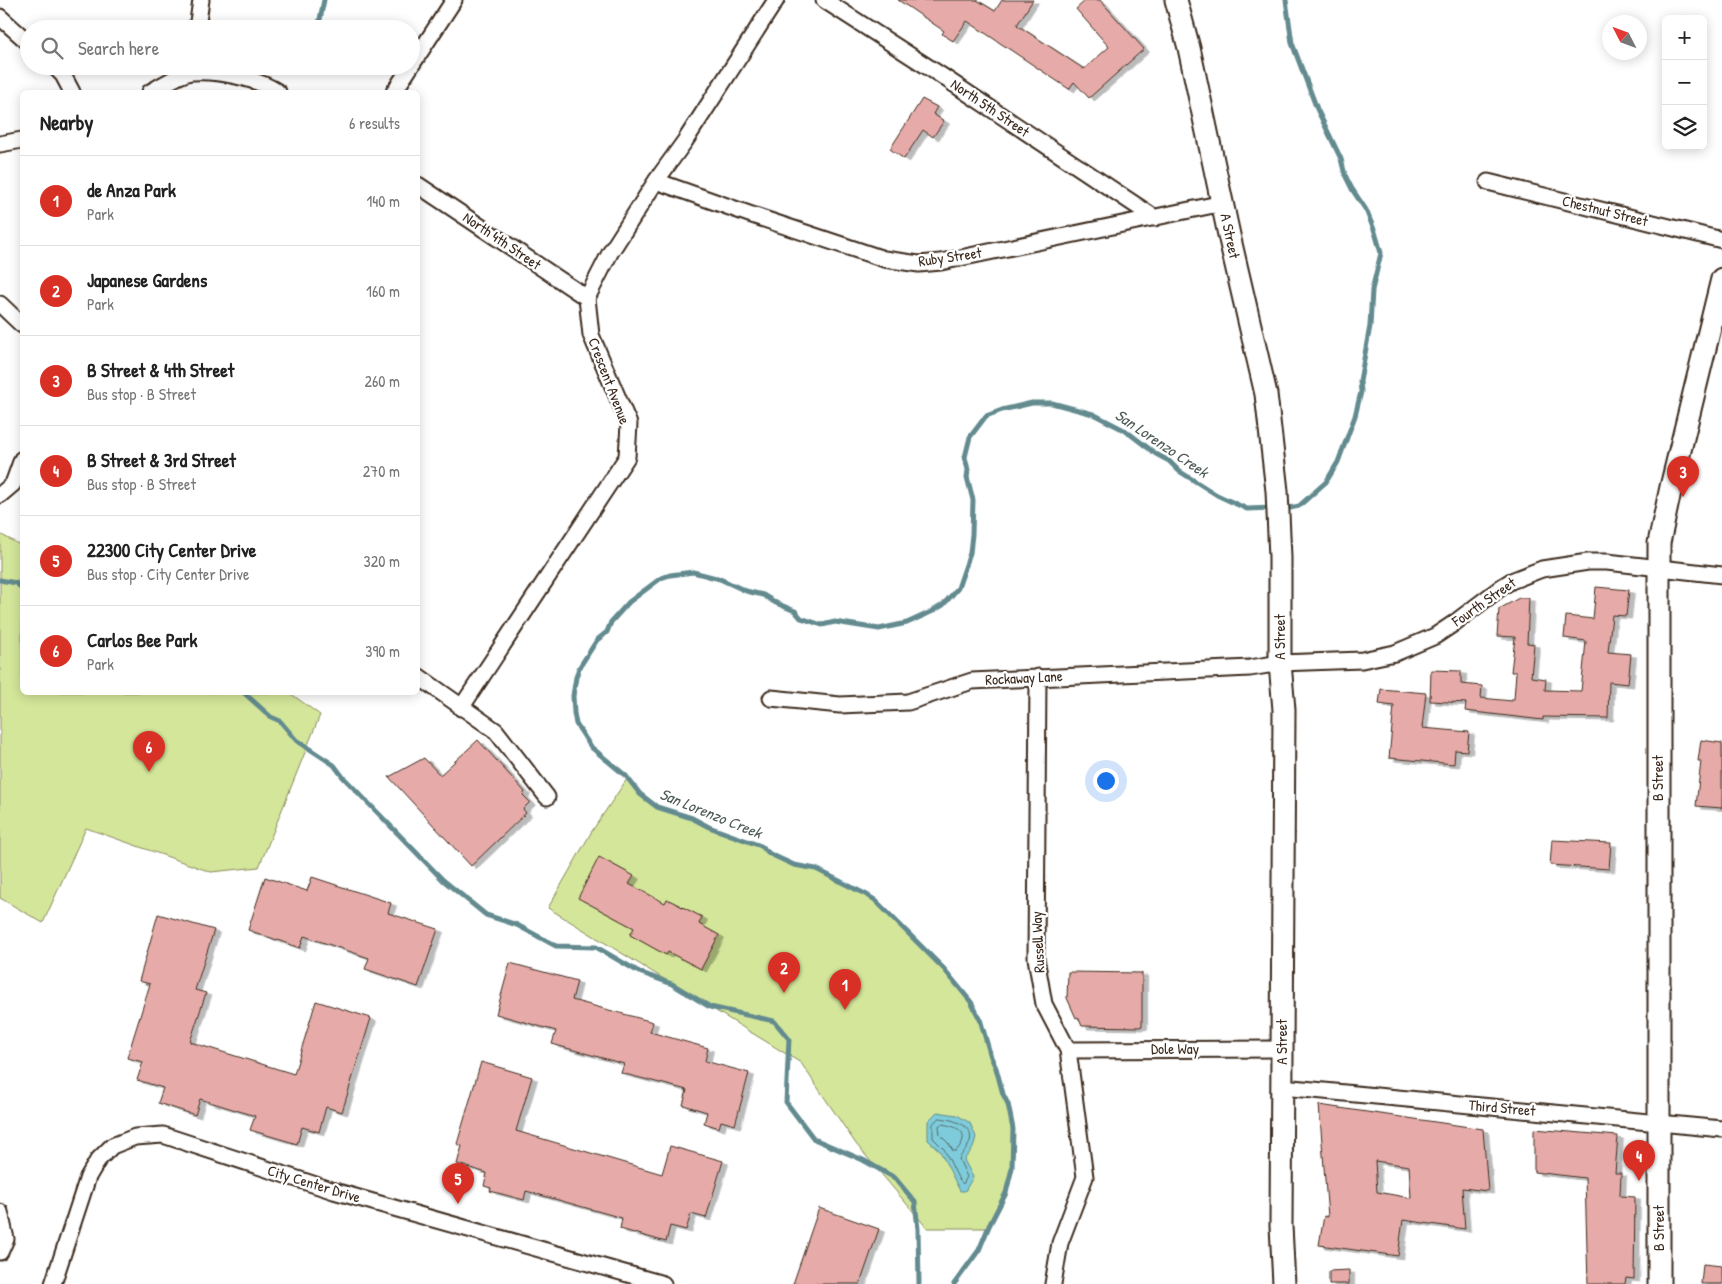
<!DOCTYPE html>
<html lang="en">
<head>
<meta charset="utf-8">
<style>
	body { margin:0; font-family:"Patrick Hand",sans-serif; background:#f2f2f2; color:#222 }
	.controls { position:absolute; right:15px; top:15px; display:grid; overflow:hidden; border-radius:8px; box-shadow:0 2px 12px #0003 }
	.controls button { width:45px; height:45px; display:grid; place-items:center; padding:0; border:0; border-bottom:1px solid #e0e0e0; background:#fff; color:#222; font:25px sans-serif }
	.compass { position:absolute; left:1602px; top:15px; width:45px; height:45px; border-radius:50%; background:#fff; box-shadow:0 2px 12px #0003; rotate:312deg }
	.you { position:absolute; left:1105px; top:780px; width:18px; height:18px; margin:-12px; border:4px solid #fff; border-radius:50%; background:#1a73e8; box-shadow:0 0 0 8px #1a73e833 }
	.badge { display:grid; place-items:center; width:32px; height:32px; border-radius:50%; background:#d93025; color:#fff; font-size:16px; font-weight:700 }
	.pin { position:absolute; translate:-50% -41px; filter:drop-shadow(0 1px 2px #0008) }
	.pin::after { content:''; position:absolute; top:26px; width:18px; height:15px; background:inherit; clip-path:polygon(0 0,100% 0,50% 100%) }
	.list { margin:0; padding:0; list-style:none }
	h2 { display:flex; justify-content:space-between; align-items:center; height:65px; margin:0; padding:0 20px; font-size:21px }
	h2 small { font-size:16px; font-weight:400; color:#767676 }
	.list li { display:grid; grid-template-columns:32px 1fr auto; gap:15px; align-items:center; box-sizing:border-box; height:90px; padding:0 20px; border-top:1px solid #e0e0e0 }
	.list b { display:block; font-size:19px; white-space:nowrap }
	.list p { margin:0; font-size:16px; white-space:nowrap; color:#767676 }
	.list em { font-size:16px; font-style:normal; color:#767676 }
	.icon { flex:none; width:28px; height:28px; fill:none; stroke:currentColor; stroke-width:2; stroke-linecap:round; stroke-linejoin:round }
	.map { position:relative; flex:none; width:1722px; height:1284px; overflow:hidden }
	.search { position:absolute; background:#fff; box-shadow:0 2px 12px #0003; left:20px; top:20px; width:400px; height:55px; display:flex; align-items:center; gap:12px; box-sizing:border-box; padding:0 18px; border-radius:28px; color:#767676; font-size:19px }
	.panel { position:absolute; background:#fff; box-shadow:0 2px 12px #0003; left:20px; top:90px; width:400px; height:605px; border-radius:8px }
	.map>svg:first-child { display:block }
</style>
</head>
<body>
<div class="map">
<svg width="1722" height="1284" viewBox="0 0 1722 1284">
	<defs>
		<filter id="shadow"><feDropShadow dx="5.5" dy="3" stdDeviation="0" flood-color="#0004"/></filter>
	</defs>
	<rect width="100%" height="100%" fill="#fff"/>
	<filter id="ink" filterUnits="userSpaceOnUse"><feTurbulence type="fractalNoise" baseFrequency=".02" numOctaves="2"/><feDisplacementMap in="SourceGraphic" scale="10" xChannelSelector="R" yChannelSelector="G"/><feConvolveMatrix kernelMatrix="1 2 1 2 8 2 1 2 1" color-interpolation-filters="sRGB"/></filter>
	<g filter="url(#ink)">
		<path fill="#d4e69a" stroke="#88885c" d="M0,534L22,546V692L290,693L320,715L259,867L211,872L86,828L43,923L0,898Z
			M627,779L640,794L657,807L692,818L709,827L761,846L770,854L794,865L816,869L867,895L875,900L944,969L971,1002L980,1019L991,1057L996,1068L1003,1094L1009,1104L1013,1129L1014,1152L1011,1179L1002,1202L988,1228H927L856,1144L801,1063L548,908L592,831Z"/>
		<path fill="#7eccdb" stroke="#638b8f" d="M937,1112L957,1115L970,1123L976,1137L973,1148L964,1160L973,1177L965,1191H960L940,1151L928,1140V1121Z"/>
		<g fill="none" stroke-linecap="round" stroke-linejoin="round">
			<path stroke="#566b6a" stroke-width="1" d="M939,1118C953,1119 979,1126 968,1146C966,1151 961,1154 959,1159L967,1177L963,1184L959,1180L944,1149L933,1138V1124Z
				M942,1124C961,1127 971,1134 956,1151H953L949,1144L940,1135L939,1126Z"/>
			<path stroke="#638b8f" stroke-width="5" d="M318,29L324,0
				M1282,508H1290L1299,506L1326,482L1338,462L1355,416L1361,392L1360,381L1370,326L1372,290L1381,253L1375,232L1366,210L1352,189L1345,175L1341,159L1317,109L1292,43L1286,0
				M0,580L16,583L22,588
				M243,692L271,717L280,721L296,740L334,765L343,777L443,880L486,915L517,925L556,946L596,947L639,972L672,984L710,1007L774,1021L789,1039L786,1102L814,1139L863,1160L895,1178L915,1202L918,1229L919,1284
				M954,1284L979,1250L989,1226L1006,1193L1012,1168L1013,1129L1008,1104L1003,1094L996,1068L991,1057L980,1019L971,1002L944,969L875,900L867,895L816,869L794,865L770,854L761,846L709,827L692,818L657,807L640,794L626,776L591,747L576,724L574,713L573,696L576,677L579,668L597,640L607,632L611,622L629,602L661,578L670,575L693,572L720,579L746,591L763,595L776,603L795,611L801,618L822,625L835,622L879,629L907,623L931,612L943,605L958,588L970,553L972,534L973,500L967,477L968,470L965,457L970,437L986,416L1002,410L1032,403H1052L1093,414L1126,431L1156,454L1169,461L1179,471L1217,495L1247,509L1273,508"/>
		</g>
		<path fill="#e6aba8" stroke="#3b2a1e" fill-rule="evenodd" filter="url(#shadow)" d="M898,0H977L995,11L1002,0H1033L1017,25L1084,69L1109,47L1076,9L1086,0H1100L1144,49L1089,98L1074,82L1069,89L967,21L953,41L942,34L944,31Z
			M922,99L937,107L933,114L944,121L933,137L923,130L904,159L890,149Z
			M1596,587L1629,590L1626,616L1612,615L1608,652L1631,654L1628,684L1609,682L1608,718L1543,717V720L1465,711L1466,703L1430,701L1431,670L1461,671V684L1482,686L1481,698L1512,701V699H1514L1516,672H1511L1515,637L1497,636L1499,609L1519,598H1529L1527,643L1534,644L1531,677L1546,679L1545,690L1581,691L1586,641L1564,638L1566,616L1593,619Z
			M1381,689L1426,693L1422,728L1469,732L1467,751L1455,750L1454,764L1389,758L1394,706L1379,704Z
			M478,740L525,792L523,795L530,802L523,809L526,813L471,866L389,777L424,758L440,775Z
			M1701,740L1722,743V808L1696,806L1701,761H1698Z
			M1552,840L1611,843L1609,869L1550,865Z
			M599,857L634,876L629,884L665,903L667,899L702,917L699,924L719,935L701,969L668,952L666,955L630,935L634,928L578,898Z
			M265,877L307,891L312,877L391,903L388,913L438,929L418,987L365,969L369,958L304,936L300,948L248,930Z
			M158,914L214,930L195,990L206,993L190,1042L294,1074L316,1001L371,1018L342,1112L326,1107L319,1132L302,1127L297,1144L250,1130L255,1116L200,1099L195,1115L158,1103L163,1088L137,1080L143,1062L127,1058L150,984L139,981Z
			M510,963L577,981L572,1000L653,1022L650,1032L708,1048L705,1061L749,1073L735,1125L721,1121L719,1128L704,1123L707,1112L683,1105L687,1090L621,1073L624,1064L552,1044L556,1031L496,1014Z
			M1068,972L1142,973V1026L1139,1027L1082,1026L1078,1017L1076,1018L1067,998Z
			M481,1062L532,1077L516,1131L662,1174L670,1146L723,1161L706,1218L691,1214L686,1230L670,1226L666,1242L620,1229L622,1218L526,1191L524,1200L490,1191L491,1188L484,1186L487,1173L457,1164L462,1146L457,1144Z
			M1319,1105L1483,1129L1488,1191L1462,1188L1465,1229L1403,1220L1398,1256L1319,1245L1324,1216L1328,1217ZM1375,1161L1409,1166L1411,1198L1377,1192Z
			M1534,1129L1618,1136L1615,1173H1621L1620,1196L1635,1197L1634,1279L1626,1278L1625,1284H1588L1585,1178L1534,1172Z
			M819,1208L879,1229L860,1284H793Z
			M1703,1264L1722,1266V1284H1701Z
			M1349,1270V1284H1329V1271Z"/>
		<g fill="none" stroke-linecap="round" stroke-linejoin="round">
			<g stroke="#3b2a1e" stroke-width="19">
				<path id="street" d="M824,0L942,76L1155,218
					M0,17L29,43
					M197,29L201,0
					M54,66L63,75L72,92
					M411,66L454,0
					M150,92C160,87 180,73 192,72C217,70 256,78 278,92
					M394,92L411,66
					M0,144L22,140
					M656,181L749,214L884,259L919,264L941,262L1223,203
					M1488,182L1722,240
					M418,185L587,298
					M0,304L22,325
					M0,495L13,484L22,459
					M418,676L496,731L547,797
					M1038,677L1036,958L1044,1004L1068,1050L1085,1177L1060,1243L1053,1284
					M771,698L840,705L908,702L972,681L1250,668L1280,663L1362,660L1395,653L1435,636L1453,624L1503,586L1511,581L1542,569L1588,562H1607L1722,575
					M461,708L627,457L629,424L591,335L587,298L610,253L656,181L685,141L776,0
					M1068,1050L1281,1049
					M1282,1087L1722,1129
					M0,1212L6,1239L0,1252
					M53,1284L88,1177L98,1160L112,1146L135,1137L163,1135L334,1191L663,1284"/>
			</g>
			<g stroke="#3b2a1e" stroke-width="25">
				<path id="secondary" d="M1176,0L1189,48L1229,235L1266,394L1277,491L1280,557V663L1284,710L1281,1226L1284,1284
					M1659,1284V543L1671,487L1722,279"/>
			</g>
			<use href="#street" stroke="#fff" stroke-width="15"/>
			<use href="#secondary" stroke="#fff" stroke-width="21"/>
		</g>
	</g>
	<g text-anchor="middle" stroke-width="4.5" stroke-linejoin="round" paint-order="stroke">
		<g font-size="15" fill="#3b2a1e" stroke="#fff">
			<text transform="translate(990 108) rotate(34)" y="5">North 5th Street</text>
			<text transform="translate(1605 211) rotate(14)" y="5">Chestnut Street</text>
			<text transform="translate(1230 236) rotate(78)" y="5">A Street</text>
			<text transform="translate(502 241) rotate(34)" y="5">North 4th Street</text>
			<text transform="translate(950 257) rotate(-8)" y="5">Ruby Street</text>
			<text transform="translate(609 381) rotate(69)" y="5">Crescent Avenue</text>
			<text transform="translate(1484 602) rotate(-35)" y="5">Fourth Street</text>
			<text transform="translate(1280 637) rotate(-90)" y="5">A Street</text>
			<text transform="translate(1024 678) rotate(-3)" y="5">Rockaway Lane</text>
			<text transform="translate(1658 778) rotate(-90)" y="5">B Street</text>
			<text transform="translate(1038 942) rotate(-93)" y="5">Russell Way</text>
			<text transform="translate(1282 1042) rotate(-90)" y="5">A Street</text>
			<text x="1175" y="1054">Dole Way</text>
			<text transform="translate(1502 1108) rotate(5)" y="5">Third Street</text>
			<text transform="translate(314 1184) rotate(17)" y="5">City Center Drive</text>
			<text transform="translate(1659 1228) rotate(-90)" y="5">B Street</text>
		</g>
		<g font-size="16" font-style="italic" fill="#4f5b57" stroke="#fff">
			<text transform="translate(1162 443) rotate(34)" y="6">San Lorenzo Creek</text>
			<text transform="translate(711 813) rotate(22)" y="6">San Lorenzo Creek</text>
		</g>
	</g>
</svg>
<div class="controls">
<button>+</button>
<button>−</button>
<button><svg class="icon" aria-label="layers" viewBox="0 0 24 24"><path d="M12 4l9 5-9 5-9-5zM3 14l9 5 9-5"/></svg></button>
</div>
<svg class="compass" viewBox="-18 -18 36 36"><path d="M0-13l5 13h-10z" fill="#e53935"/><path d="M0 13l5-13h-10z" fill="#767676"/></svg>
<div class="you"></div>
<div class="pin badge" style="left:845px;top:1010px">1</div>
<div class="pin badge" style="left:784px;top:993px">2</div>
<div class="pin badge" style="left:1683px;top:497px">3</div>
<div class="pin badge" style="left:1639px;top:1181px">4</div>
<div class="pin badge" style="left:458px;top:1204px">5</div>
<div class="pin badge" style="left:149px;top:772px">6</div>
<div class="search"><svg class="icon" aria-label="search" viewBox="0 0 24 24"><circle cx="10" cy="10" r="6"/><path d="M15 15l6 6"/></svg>Search here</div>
<section class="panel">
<h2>Nearby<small>6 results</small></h2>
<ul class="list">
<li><span class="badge">1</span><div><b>de Anza Park</b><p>Park</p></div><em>140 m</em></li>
<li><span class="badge">2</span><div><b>Japanese Gardens</b><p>Park</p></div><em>160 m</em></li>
<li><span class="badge">3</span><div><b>B Street &amp; 4th Street</b><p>Bus stop · B Street</p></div><em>260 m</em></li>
<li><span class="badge">4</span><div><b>B Street &amp; 3rd Street</b><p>Bus stop · B Street</p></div><em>270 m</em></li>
<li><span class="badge">5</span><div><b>22300 City Center Drive</b><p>Bus stop · City Center Drive</p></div><em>320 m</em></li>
<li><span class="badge">6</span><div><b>Carlos Bee Park</b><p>Park</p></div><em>390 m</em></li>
</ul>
</section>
</div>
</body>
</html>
